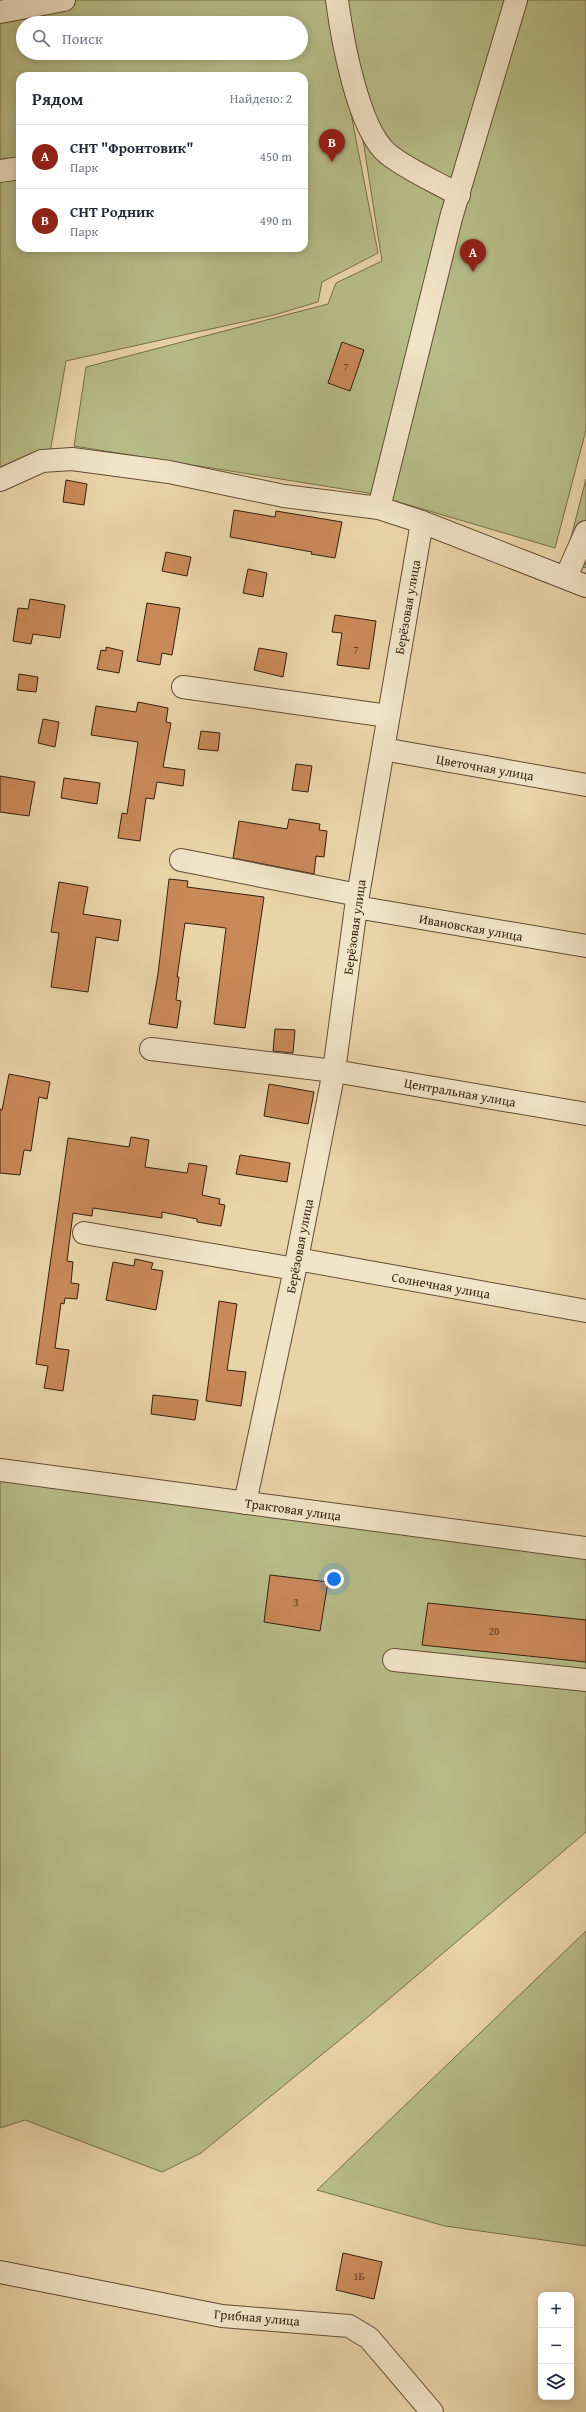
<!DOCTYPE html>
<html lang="ru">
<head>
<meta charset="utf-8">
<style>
	body { margin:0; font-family:"Gentium Book Plus",serif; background:#f6f6f7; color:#1f2937 }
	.controls { position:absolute; right:12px; bottom:12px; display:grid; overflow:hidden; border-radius:8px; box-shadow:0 2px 10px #0003 }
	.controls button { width:36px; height:36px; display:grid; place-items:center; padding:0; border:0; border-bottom:1px solid #e0e1e3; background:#fff; color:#1f2937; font:20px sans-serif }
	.you { position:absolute; left:334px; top:1579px; width:14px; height:14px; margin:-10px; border:3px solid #fff; border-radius:50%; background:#1a73e8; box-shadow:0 0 0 6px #1a73e833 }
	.badge { display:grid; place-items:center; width:26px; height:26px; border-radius:50%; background:#8f2418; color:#fff; font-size:13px; font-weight:700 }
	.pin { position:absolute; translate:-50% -33px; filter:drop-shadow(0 1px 2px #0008) }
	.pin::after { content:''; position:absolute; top:21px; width:14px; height:12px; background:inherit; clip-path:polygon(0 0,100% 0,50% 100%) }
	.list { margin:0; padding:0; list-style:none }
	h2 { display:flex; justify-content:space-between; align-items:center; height:52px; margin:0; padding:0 16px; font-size:17px }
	h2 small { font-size:13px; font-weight:400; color:#747a83 }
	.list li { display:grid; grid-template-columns:26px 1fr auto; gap:12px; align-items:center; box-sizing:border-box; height:64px; padding:0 16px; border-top:1px solid #e0e1e3 }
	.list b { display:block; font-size:15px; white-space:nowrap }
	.list p { margin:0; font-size:13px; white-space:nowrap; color:#747a83 }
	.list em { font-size:13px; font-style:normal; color:#747a83 }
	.icon { flex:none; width:22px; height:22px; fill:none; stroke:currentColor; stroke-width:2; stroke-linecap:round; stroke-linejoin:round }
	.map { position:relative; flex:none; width:586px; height:2412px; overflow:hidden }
	.search { position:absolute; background:#fff; box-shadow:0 2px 10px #0003; left:16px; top:16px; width:292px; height:44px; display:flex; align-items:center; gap:10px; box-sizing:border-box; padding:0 14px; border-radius:22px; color:#747a83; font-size:15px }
	.panel { position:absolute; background:#fff; box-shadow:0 2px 10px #0003; left:16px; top:72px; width:292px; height:180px; border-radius:12px }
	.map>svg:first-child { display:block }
</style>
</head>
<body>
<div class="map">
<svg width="586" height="2412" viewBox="0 0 586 2412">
	<rect width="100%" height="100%" fill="#e9d4a8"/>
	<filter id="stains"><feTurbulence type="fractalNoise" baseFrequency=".005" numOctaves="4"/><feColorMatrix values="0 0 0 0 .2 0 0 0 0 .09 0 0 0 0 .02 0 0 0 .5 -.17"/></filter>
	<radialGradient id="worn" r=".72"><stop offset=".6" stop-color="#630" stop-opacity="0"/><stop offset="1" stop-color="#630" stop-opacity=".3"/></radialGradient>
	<path fill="#b7bc87" stroke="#766e4a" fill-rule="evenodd" d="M0,0H329L378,253L322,282L318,302L274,315L66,361L50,453L0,477ZM23,23H301V53H23ZM20,76H304V248H20Z
		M341,0H586V430L555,548L368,493L74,446L86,367L328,304L336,283L382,261Z
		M586,479V568L565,561Z
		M0,1476L586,1551V1832L363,2021L201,2153L162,2172L25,2120L0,2128Z
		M586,1931V2246L445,2226L317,2190Z"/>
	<path fill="#c98959" stroke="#361f0e" d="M342,342L364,350L350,391L328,383Z
		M66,480L87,484L84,505L63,502Z
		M234,510L275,517L276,511L342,522L335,558L311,554L312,552L230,537Z
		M166,552L191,557L187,576L162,571Z
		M248,569L267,573L263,597L243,593Z
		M30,599L65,605L60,638L33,634L31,644L13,641L18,608L28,609Z
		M147,603L180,608L172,655L162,653L160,665L137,661Z
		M335,615L376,621L369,669L337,665L342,633L332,632Z
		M106,647L123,651L119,673L97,669L101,650L106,651Z
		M259,648L287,653L283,677L254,670Z
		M19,674L38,677L36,692L17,690Z
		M138,702L168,708L166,722L171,723L163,767L185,770L183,786L157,782L154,799L146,798L140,841L118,838L122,813L127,814L138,742L91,735L96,706L136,712Z
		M43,719L59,722L55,747L38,743Z
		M201,731L220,733L218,751L198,749Z
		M296,764L312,766L308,792L292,790Z
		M0,776L35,782L29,816L0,812Z
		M64,778L100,783L97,804L61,798Z
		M289,819L320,824L319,830L327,831L324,857L316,856L314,874L233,858L239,821L287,829Z
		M169,879L188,881L187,887L264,897L245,1028L214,1024L226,928L185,923L177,977H179L176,1000L181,1001L177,1028L149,1024L158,974Z
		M59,882L88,887L83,914L121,920L118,941L96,937L88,992L51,987L59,933L51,932Z
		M275,1029L295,1030L293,1053L273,1051Z
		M9,1074L50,1082L47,1099L39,1097L31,1151L24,1150L20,1175L0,1173V1109L2,1110Z
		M269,1084L314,1092L308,1124L264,1116Z
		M131,1137L149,1140L145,1167L187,1173L189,1163L207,1166L202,1195L220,1199L219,1204L225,1205L221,1226L197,1222V1219L162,1212V1218L93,1208L92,1216L73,1213L67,1261L73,1262L71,1283L79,1284L77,1299L65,1298L64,1304L61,1303L55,1348L69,1350L63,1391L44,1388L48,1366L36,1364L68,1138L129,1147Z
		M240,1155L290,1163L287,1182L236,1174Z
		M135,1259L153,1263L151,1269L163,1271L156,1310L106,1300L113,1262L134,1266Z
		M219,1301L237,1304L227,1370L246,1372L241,1406L206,1401Z
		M153,1395L198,1400L195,1420L151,1414Z
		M270,1575L328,1582L320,1631L264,1622Z
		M428,1603L586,1620V1662L422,1645Z
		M343,2253L382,2262L374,2299L336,2290Z"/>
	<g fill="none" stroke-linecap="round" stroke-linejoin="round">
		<g stroke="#634c34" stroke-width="24">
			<path id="minor" d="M337,0C342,38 358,130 388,154C406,169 438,183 459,195
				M0,12L64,0
				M0,171L20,168
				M0,480L42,461L72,459L169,472L284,496L379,508L451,218L516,0
				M379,508L422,522L586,586
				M566,577L586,532
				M183,687L388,716
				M383,749L586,785
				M181,860L358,895
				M356,907L586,946
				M151,1049L334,1071L586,1114
				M84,1233L295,1269
				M297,1259L586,1311
				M0,1470L586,1548
				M245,1503L295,1269L334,1071L356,907L422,522
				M394,1660L586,1680
				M0,2272L222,2316L349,2326L369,2338L432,2412"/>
		</g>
		<use href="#minor" stroke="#f1e3c6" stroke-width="22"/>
	</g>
	<g text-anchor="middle" stroke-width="3" stroke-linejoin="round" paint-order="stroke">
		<g font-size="11" fill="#5b3a21">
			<text x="346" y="370">7</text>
			<text x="356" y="653">7</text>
			<text x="296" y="1606">3</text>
			<text x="494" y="1635">20</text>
			<text x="359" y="2280">1Б</text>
		</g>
		<g font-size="13" fill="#361f0e" stroke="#f1e3c6">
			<text transform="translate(407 607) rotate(-80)" y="5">Берёзовая улица</text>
			<text transform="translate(485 767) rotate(10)" y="5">Цветочная улица</text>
			<text transform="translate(354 927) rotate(-82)" y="5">Берёзовая улица</text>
			<text transform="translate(471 927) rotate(10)" y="5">Ивановская улица</text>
			<text transform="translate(460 1092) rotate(10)" y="5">Центральная улица</text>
			<text transform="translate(299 1246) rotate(-79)" y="5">Берёзовая улица</text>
			<text transform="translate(441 1285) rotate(10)" y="5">Солнечная улица</text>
			<text transform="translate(293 1509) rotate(8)" y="5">Трактовая улица</text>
			<text transform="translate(257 2317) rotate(5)" y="5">Грибная улица</text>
		</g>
	</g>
	<rect width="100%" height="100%" filter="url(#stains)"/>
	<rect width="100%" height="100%" fill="url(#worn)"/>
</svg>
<div class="controls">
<button>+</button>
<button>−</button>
<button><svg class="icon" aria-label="layers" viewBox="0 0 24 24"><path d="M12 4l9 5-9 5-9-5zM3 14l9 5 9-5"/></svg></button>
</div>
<div class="you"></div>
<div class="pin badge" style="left:473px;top:272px">A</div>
<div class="pin badge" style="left:332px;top:162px">B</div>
<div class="search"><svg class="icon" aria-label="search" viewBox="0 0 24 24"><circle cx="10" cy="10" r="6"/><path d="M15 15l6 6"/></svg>Поиск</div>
<section class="panel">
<h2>Рядом<small>Найдено: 2</small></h2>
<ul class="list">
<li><span class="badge">A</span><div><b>СНТ &quot;Фронтовик&quot;</b><p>Парк</p></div><em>450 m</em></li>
<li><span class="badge">B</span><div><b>СНТ Родник</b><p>Парк</p></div><em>490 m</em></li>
</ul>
</section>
</div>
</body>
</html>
